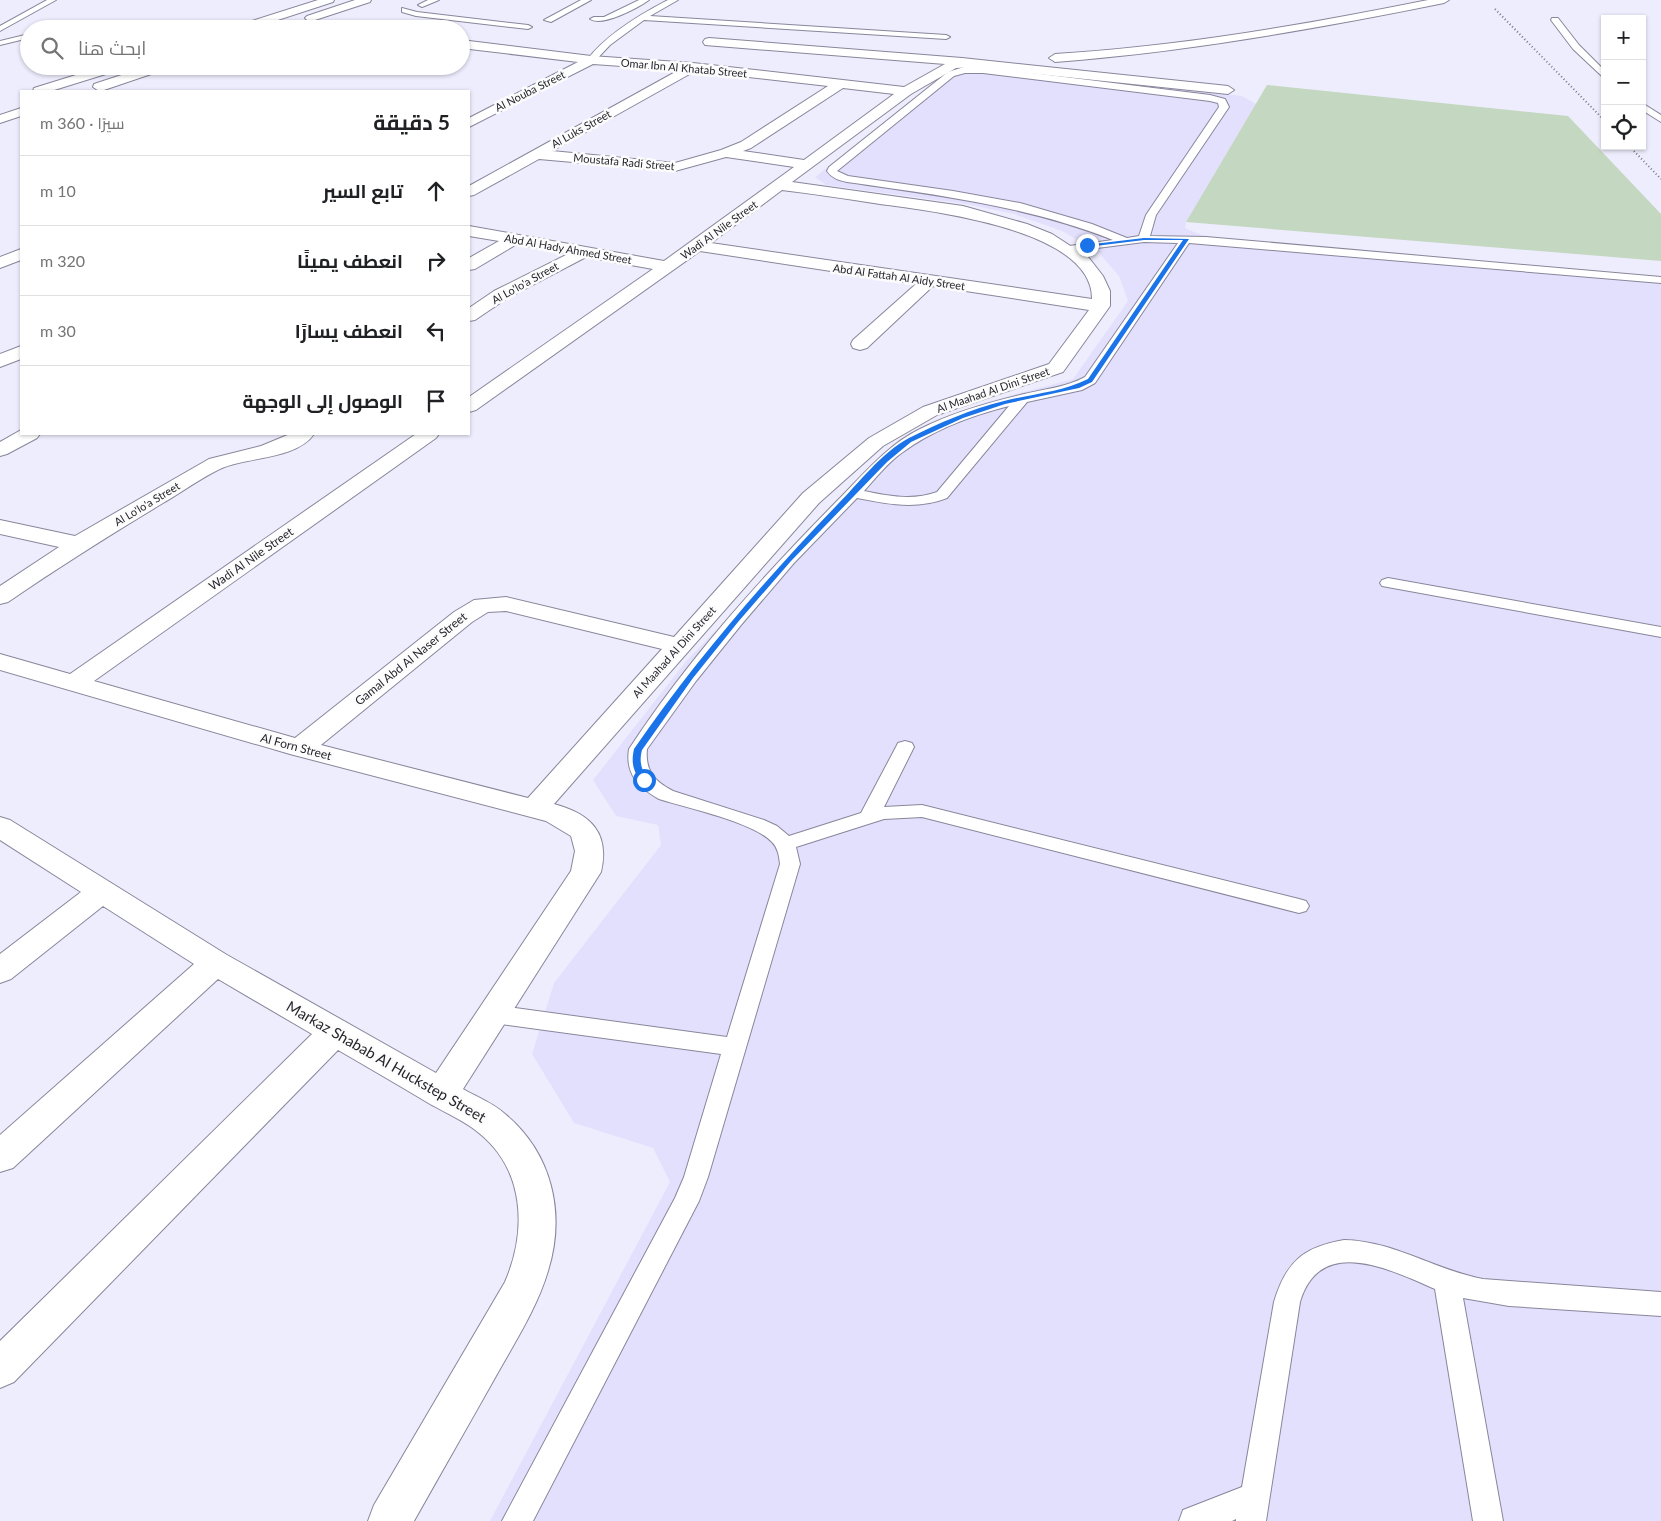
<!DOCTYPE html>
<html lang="ar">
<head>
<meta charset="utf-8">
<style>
	body { margin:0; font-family:Lato,Cairo,sans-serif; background:#f6f6f6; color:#202124; direction:rtl }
	.controls { position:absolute; right:15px; top:15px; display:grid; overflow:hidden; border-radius:0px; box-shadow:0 1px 4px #0004 }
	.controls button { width:45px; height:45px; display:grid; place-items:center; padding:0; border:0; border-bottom:1px solid #e0e0e0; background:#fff; color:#202124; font:25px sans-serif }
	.stop { position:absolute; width:15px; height:15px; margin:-11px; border:4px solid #1a73e8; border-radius:50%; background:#fff }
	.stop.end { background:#1a73e8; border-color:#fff; box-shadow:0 1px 5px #0008 }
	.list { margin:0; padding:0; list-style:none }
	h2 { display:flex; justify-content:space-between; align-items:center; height:65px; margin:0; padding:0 20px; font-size:21px }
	h2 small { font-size:16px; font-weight:400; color:#757577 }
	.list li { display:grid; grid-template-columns:32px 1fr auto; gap:15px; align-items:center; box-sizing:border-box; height:70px; padding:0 20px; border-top:1px solid #e0e0e0 }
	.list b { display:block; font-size:19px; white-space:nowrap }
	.list em { font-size:16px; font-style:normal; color:#757577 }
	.icon { flex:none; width:28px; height:28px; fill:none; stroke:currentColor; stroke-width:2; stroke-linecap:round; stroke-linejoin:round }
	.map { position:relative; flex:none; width:1661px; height:1521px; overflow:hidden; direction:ltr }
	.search { position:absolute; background:#fff; box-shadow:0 1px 4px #0004; left:20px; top:20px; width:450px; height:55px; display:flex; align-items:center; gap:12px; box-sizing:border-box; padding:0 18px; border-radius:28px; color:#757577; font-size:19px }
	.panel { position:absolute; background:#fff; box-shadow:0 1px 4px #0004; left:20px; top:90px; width:450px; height:345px; border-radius:0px; direction:rtl }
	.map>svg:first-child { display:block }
</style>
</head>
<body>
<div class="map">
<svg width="1661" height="1521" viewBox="0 0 1661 1521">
	<rect width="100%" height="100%" fill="#eeedfe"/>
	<path fill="#e3e0fe" d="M971,64L1242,96L1256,104L1186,222L1185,228L1201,235L1245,241L1661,278V1521H490L670,1182L653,1148L574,1123L532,1054L554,983L661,845L658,825L616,816L593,780L687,660L889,453L933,423L987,402L1073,379L1128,301L1119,276L1099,253L1062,231L1014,214L966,204L826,185L815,177L955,66Z"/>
	<path fill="#c4d7c0" d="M1267,85L1568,116L1661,214V261L1186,222Z"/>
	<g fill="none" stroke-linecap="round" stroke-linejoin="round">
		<g stroke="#88869a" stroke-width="2">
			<path id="lane" d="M47,0H56L0,31V26Z
				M428,0H439L422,7L418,5Z
				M581,0H591L551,22L544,20Z
				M639,0H649C638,8 602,27 590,19L594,17H604Z
				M668,0H678L650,16L946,35L950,37L946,39L644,20L610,45L594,62H588L587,60C607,34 639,15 668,0Z
				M402,8L417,12L528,25L532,27L528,29L416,16L402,12Z
				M1552,18H1558L1579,45L1605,71V79L1573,49L1551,20Z
				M108,26L111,29H65L69,27Z
				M29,34V38L0,45V41Z
				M964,67H983L1210,95L1225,99L1229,107L1156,215L1150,236L1206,237L1661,277V283L1189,243L1095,383L1082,390L1027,402L947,498C916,510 888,504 857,498L794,563L741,625L696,681L647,749C645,771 654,781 673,791L764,820L777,826L789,836L861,813L896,747L898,743L905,741L912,743L914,747L884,807L922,805L1299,899L1306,901L1309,906L1306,911L1299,913L922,817L884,819L796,847L800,864L708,1177L699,1201L533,1521H502L675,1198L684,1177L721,1054L493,1023L485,1020L482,1014L485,1008L493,1005L727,1037L780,864C779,856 778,848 772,842C753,822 687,808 659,799C639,788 625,774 629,749C689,658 762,577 838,500C862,476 887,445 920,429C951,413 987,403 1020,395C1042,389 1065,388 1085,377L1178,243L1144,242L1066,252L1062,251L1060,249L1062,247L1113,240C1027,206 938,195 847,182C838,180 832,178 827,171L829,167L948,72ZM965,73H983L1210,101L1218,103L1219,107L1146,215L1139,236L1127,238L1092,224L1020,203L953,191L848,176L837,171L954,76ZM1009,406L937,492C913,501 888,496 864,491C876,478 888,462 903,452C933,430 973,415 1009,406Z
				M1642,103L1661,115V122L1642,110Z
				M1388,578L1661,627V637L1382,586L1380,583L1382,580Z
				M1344,1240C1394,1241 1435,1270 1483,1279L1661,1292V1316L1509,1306L1463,1298L1503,1521H1473L1435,1289C1391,1270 1320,1234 1300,1302L1266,1521H1236V1519L1232,1521H1179L1183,1510L1242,1487L1274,1302C1286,1262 1303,1247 1344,1240Z"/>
		</g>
		<g stroke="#88869a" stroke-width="2">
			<path id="street" d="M1428,0H1449L1444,3C1315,29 1186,52 1055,62L1049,58L1055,54C1181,46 1304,25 1428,0Z
				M290,21L331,26L337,29H301L286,26L284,24Z
				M709,38L962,58L1228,86L1234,90L1228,94L972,67L956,68L911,94L792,182L963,206L1027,224L1052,234L1089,258L1103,276L1110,291V306L1063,372L937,415L883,446L819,503L554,804C591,814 610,833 601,872L463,1089C477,1097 493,1103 505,1114C552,1153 566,1213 548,1271C537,1308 515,1342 496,1376C469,1424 441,1473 414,1521H368L374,1505L505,1282C527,1231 525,1170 479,1133C465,1121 446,1113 430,1104C400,1086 369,1068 338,1050L14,1382L0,1388V1341L312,1034L218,979L13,1168L0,1172V1135L194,964L103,906L11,979L0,983V954L81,892L0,840V817L10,820L227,955L436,1073L571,871L575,851L571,836L546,821L290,754L0,670V654L70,674L416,434H439L436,438L94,681L295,738L454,612L474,600L506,597L674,637L803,493L869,438L923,407L1049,364L1089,310L933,286L867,348L860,350L853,348L851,344L853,340L916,284L700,251L476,410L469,412V397L653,269L586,257L506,299L475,320L469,321V308L494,291L568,254L517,244L475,269L469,270V258L499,241L469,236V226L664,261L794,167L726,157L675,171L539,159L474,195L469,196V186L679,70L593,64L469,127V118L578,62L461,48V40L591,56L693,63L904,87L945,64L705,45L703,42L705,39ZM695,71L828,86L741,142L721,150L675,163L552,151ZM843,88L894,94L804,160L743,151L751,148ZM782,190C815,194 848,199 880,204C931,211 1093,229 1092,299L711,243ZM506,611L662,649L528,798L321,745L472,622L488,612Z
				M21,249V260L0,268V257Z
				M21,346V359L0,367V354Z
				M21,430V434H40L37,438L7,454L0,456V442Z
				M290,434H314C297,459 248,457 222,468C202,477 182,492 163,503C110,535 59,567 8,602L0,604V586L59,547L0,534V520L75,536L209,459L261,446Z"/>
		</g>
		<g stroke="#88869a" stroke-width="2">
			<path id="secondary" d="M318,0H334L333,2L250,29H231L233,27Z
				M355,0H371L370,2L315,20H307L305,18L307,16Z
				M105,66H124L122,69L51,91H33L34,88Z
				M149,66H168L166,69L104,90L99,91L93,87L94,84Z
				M21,108V116L0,123V115Z"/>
		</g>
		<use href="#lane" fill="#fff" fill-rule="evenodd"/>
		<use href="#street" fill="#fff" fill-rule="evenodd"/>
		<use href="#secondary" fill="#fff" fill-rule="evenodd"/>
		<path stroke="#777681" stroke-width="2" stroke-dasharray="1 2.5" stroke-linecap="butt" d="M1495,9L1605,121
			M1629,146L1661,179"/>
	</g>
	<path fill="#1a73e8" d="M1144,238L1189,239L1092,382L1079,388L1005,404L963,418L911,442L887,462L791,561L738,622L693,678L642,750C639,762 641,769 648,780L641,782C633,770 631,763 634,749C694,662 763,582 837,505C859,483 881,453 909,438C939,423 971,409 1004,401C1031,394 1062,392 1088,379L1183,240H1144L1087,247L1085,245Z"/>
	<g text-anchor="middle" stroke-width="5" stroke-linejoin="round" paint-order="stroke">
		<g font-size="11" fill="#26252d" stroke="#fcfcfc">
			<text transform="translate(684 68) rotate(5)" y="4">Omar Ibn Al Khatab Street</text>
			<text transform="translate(530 91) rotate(-27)" y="4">Al Nouba Street</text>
			<text transform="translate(581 129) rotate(-29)" y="4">Al Luks Street</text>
			<text transform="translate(624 162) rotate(5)" y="4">Moustafa Radi Street</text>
			<text transform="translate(719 230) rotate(-36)" y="4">Wadi Al Nile Street</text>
			<text transform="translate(568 249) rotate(10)" y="4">Abd Al Hady Ahmed Street</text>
			<text transform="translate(899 277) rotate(8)" y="4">Abd Al Fattah Al Aidy Street</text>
			<text transform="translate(525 283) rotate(-29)" y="4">Al Lo'lo'a Street</text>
			<text transform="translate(993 390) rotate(-19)" y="4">Al Maahad Al Dini Street</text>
			<text transform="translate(147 504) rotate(-31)" y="4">Al Lo'lo'a Street</text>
			<text transform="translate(674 652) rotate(-48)" y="4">Al Maahad Al Dini Street</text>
		</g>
		<g font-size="12" fill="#26252d" stroke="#fcfcfc">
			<text transform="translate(251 559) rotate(-35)" y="4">Wadi Al Nile Street</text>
			<text transform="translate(411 659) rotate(-39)" y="4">Gamal Abd Al Naser Street</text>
			<text transform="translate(296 747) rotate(15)" y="4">Al Forn Street</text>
		</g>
		<g font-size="15" fill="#26252d" stroke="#fcfcfc">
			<text transform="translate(386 1062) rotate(30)" y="5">Markaz Shabab Al Huckstep Street</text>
		</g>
	</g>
</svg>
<div class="controls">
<button>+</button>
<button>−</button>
<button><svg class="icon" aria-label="locate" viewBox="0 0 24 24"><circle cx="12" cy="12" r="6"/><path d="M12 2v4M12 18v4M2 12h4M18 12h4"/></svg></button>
</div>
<div class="stop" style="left:644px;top:780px"></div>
<div class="stop end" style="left:1087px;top:245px"></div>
<div class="search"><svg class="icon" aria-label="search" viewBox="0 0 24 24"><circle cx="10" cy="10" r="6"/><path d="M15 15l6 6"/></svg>ابحث هنا</div>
<section class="panel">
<h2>5 دقيقة<small>سيرًا · 360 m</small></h2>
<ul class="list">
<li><svg class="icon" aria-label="ahead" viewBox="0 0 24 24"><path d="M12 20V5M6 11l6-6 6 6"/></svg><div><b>تابع السير</b></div><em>10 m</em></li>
<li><svg class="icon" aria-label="right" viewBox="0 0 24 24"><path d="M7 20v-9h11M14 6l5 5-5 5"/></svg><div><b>انعطف يمينًا</b></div><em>320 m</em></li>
<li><svg class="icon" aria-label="left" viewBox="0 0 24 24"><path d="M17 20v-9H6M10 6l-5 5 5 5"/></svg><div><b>انعطف يسارًا</b></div><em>30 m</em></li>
<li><svg class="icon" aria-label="arrive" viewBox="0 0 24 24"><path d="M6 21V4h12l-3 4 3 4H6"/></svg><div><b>الوصول إلى الوجهة</b></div></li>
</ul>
</section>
</div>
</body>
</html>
